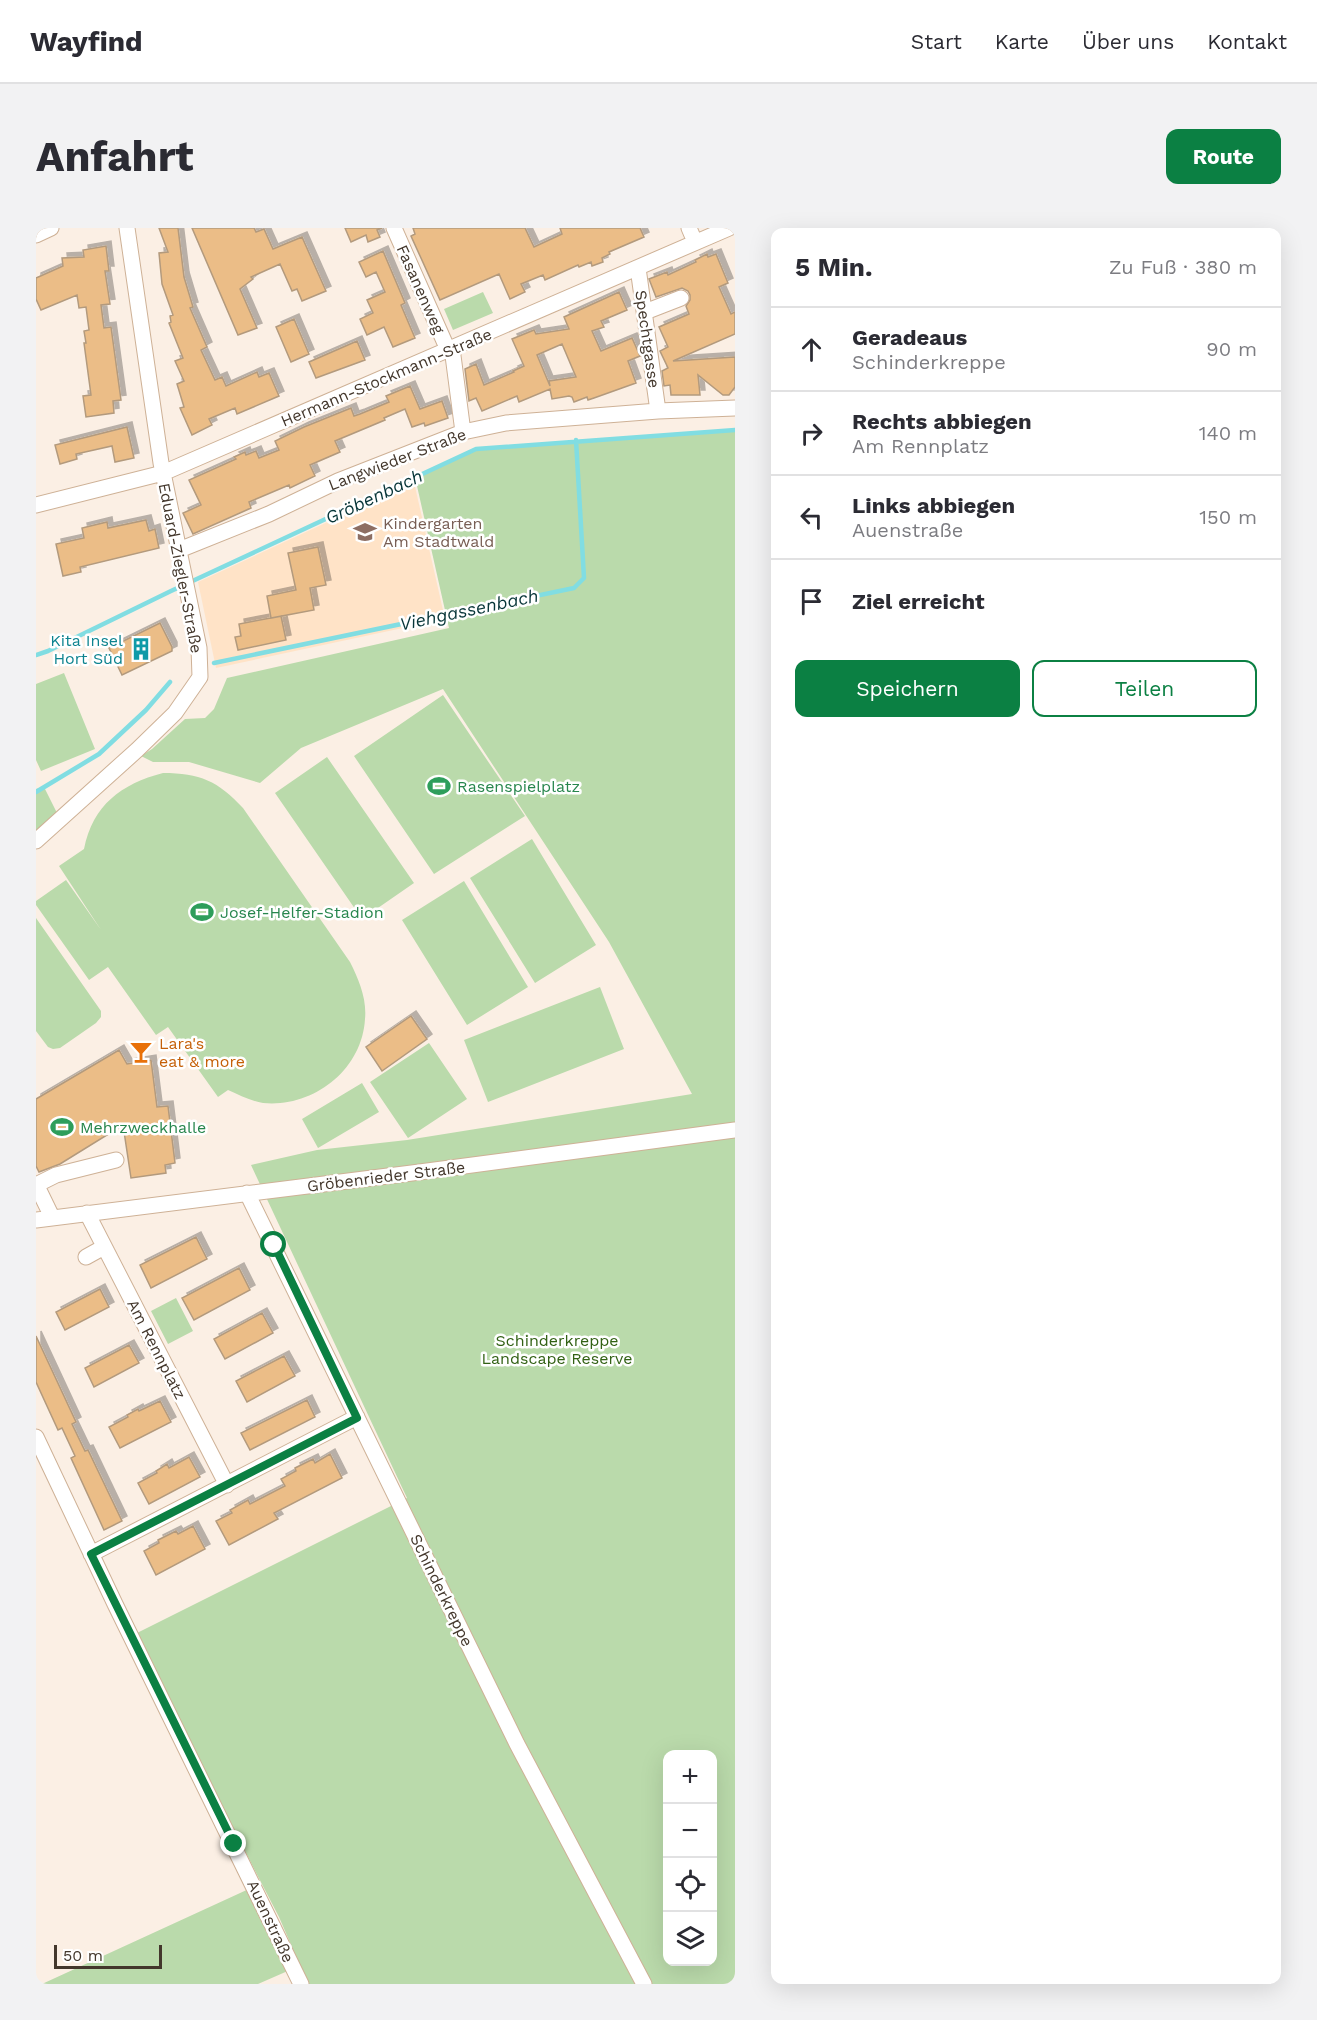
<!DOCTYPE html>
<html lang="de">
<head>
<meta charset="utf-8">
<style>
	body { margin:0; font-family:"Work Sans",sans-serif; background:#f2f2f3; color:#2b2b33 }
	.controls { position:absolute; right:18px; bottom:18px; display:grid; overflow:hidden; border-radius:12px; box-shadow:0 6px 24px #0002 }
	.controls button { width:54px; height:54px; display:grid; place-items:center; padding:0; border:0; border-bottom:2px solid #e1e1e2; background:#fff; color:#2b2b33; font:30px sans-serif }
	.scale { position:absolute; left:18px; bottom:15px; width:108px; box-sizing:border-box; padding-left:6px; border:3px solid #43372c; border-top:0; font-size:16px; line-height:21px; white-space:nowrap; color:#43372c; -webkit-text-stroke:4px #fff; paint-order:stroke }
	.stop { position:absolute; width:18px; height:18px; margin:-14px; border:4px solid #0b8043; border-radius:50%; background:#fff }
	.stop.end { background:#0b8043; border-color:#fff; box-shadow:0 2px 6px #0008 }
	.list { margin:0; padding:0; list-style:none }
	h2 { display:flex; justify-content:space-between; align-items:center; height:78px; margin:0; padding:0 24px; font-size:26px }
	h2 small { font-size:20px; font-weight:400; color:#7c7c81 }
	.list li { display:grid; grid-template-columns:39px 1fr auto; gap:18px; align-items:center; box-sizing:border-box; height:84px; padding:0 24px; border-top:2px solid #e1e1e2 }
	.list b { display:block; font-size:22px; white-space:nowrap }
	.list p { margin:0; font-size:20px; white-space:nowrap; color:#7c7c81 }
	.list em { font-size:20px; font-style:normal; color:#7c7c81 }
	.actions { display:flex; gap:12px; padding:18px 24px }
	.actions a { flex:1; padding:14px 0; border:2px solid #0b8043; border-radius:12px; text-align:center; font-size:21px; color:#0b8043 }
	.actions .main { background:#0b8043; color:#fff }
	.icon { flex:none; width:33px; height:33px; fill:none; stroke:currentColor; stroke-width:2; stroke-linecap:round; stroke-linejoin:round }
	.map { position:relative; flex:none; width:699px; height:1756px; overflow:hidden; border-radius:12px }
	header { display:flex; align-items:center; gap:36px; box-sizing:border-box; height:84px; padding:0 30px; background:#fff; border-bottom:2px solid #e1e1e2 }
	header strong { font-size:28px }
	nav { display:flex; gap:33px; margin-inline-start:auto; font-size:21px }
	.intro { display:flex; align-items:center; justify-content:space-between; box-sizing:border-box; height:144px; padding:0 36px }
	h1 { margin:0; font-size:42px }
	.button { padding:15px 27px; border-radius:12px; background:#0b8043; color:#fff; font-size:21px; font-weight:700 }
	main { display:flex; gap:36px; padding:0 36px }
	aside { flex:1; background:#fff; border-radius:12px; box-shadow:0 6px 24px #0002 }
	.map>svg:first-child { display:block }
</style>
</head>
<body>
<header>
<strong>Wayfind</strong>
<nav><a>Start</a><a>Karte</a><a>Über uns</a><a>Kontakt</a></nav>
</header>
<div class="intro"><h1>Anfahrt</h1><a class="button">Route</a></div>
<main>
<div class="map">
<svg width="699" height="1756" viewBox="0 0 699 1756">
	<defs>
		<filter id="shadow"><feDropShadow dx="5" dy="-5" stdDeviation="0" flood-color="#0004"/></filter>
	</defs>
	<rect width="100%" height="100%" fill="#fbefe4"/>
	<path fill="#ffe3c7" d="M378,254L409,391L180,440L162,354Z"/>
	<path fill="#badaab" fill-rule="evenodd" d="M447,64L457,85L417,102L408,81Z
		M699,202V1756H272L243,1689L97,1407L371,1270L215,937L281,922L371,912L656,866L573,714L407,461L265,520L224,555L153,534H117L105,528L116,521L149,491L169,490L178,481L191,450L413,400L379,249L440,221ZM632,1526H676V1734H632Z
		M28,445L59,521L5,543L0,532V456Z
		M407,467L489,588L398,646L318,528Z
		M291,529L378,655L326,691L239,565Z
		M127,545C164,545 182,553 207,580L314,734C323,752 331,771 329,791C326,843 276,880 227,875C215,873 203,867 192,862L182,869L132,799L120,807L72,739L53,752L0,677V673L30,652L65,702L23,638L48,621C57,577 85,556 127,545Z
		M8,559L21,585L0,603V561Z
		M496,611L560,717L499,755L434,650Z
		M428,653L492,759L431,797L366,692Z
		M0,690L65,783V789L60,795L24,820L17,821L12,819L0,803Z
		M564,759L588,821L452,874L428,812Z
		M393,815L431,871L372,910L334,854Z
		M326,855L343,884L282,920L266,891Z
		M140,1070L157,1103L132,1116L115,1083Z
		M215,1660L254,1742L222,1756H6Z"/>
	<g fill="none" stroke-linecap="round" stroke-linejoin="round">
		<path stroke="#81dde2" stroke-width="4.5" d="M0,427L12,423L135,363L440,221L699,202
			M178,435L538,360L548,350L540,212
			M0,564L63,526L110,482L134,454"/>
	</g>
	<path fill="#ebbd87" stroke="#b39a7d" stroke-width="1.5" fill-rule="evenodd" filter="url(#shadow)" d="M123,0H142L148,49L157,79L154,80L171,119L165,122L179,152L186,149L190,158L221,144L223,149L233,145L243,168L201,186L199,180L173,191L176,197L156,207L144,180L148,179L141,156L148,153L139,133L147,130L133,95L135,94L134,88L137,87L126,56L123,25L132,24Z
		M156,0H218L220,4L228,1L237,21L266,9L290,63L266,73L261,61L256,63L244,36L215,49L217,51L204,61L221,100L202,107Z
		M309,0H346L341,2L344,9L332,14L330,7L315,14Z
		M377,0H489L498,19L526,6L524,0H604L608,9L573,24L574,26L566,30L567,34L556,38L555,34L543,39L542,37L509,52L507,47L485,56L489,64L474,71L463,46L404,72L375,8L379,6Z
		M70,18L73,43H69L74,76L65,77L68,100L75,99L85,172L77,173L78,185L50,189L47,168L55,167L48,115H50L48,103L53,102L50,79L43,80L41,67L5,82L0,71V50L27,38L26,30L48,29L47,22Z
		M347,23L369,75L365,77L379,110L357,119L348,99L331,107L324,91L337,85L331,72L349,64L340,44L330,49L323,34Z
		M671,26L672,29L680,26L692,55L683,59L695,86L699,84V106L637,133L699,129V159L693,167H687L662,147L664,167H635L634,157L628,158L626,143L632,140L624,123L632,119L623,99L653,86L650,78L654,72V67L652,63L646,60L620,69L613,51L631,44L632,47L660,34L659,32Z
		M583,64L591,82L565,93L568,99L556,103L565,123L596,110L604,128L592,133L600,155L558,170L552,172L551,169L538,174L536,169L533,168L516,171L514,161L483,174L481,168L446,183L440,170L433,173L429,141L440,136L448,157L478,144L477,143L488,138L476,111L498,102L500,106L533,101L528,89ZM526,116L540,149L513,153L514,158L501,127Z
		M258,91L273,126L255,134L240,99Z
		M321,113L329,132L280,150L273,134Z
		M374,158L384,181L406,173L412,190L389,198L388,195L376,199L369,181L348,190L349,192L299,213L304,224L274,237L279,248L254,260L253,257L213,274L215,280L157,306L147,285L165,277L153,252L200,231L198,229L209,224L210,227L220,223L223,230L243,222L239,213L268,199L315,180L318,188L324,186L353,174L350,168Z
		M91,199L98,230L79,234L76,218L40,226L41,231L24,236L19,217Z
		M110,292L113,303L119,301L123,320L44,339L45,344L27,348L20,316L48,310L46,300L71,294L72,300Z
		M282,319L290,357L274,360L278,382L235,390L231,368L260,362L252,325Z
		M245,388L250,412L202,422L199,409L205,408L203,396Z
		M124,395L136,419V423L86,447L73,420Z
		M375,788L391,811L346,843L330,819Z
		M83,822L91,836L115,832L121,879L132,878L139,935L129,937L130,945L95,950L87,897L24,936L3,944L0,938V871Z
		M160,1009L171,1031L115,1060L104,1037Z
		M203,1040L214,1062L158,1092L146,1070Z
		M64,1061L73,1079L29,1102L20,1084Z
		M226,1085L237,1105L189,1131L178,1111Z
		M0,1108L40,1194L36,1196L49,1223L52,1222L86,1293L68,1302L35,1230L39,1228L26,1200L22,1202L0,1154Z
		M93,1117L103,1135L58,1159L49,1140Z
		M248,1128L259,1148L211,1174L200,1153Z
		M271,1172L279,1189L214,1222L205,1205Z
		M124,1173L135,1194L84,1220L73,1199L92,1189L91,1187L102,1181L103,1183Z
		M294,1226L306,1250L238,1285L242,1291L193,1317L180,1293L196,1285L194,1282L212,1272L214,1276L249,1258L245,1251L260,1243L259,1240L277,1231L279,1235Z
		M153,1229L164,1249L113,1276L102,1255L121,1245L120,1243L131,1236L133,1240Z
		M157,1298L169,1321L120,1347L108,1323L123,1315L122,1312L140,1303L142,1306Z"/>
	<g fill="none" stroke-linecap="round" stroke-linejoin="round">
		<g stroke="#ceb196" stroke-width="17">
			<path id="minor" d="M358,0L412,122
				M653,0L659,14
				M0,7L15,0
				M602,40L622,183
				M609,84L645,70
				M416,120L427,204
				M0,277L127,245L693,0
				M143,322L233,286L302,253L427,204L470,195L622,183L699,180
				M0,613L101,522L139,485L164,449L163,420L125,235L91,0
				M0,956L16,989
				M0,957L20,947L80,932
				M211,965L481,1516L608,1756
				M51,985L191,1257
				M0,992L376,945L699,902
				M50,1029L68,1019
				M0,1209L79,1376L265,1756
				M55,1326L321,1189"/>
		</g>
		<use href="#minor" stroke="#fff" stroke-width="15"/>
	</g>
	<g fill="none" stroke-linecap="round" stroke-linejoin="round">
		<path stroke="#0b8043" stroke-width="8" d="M198,1616L55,1326L321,1190L238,1017"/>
	</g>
	<defs>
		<g id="school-bare" transform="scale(1.8)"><path d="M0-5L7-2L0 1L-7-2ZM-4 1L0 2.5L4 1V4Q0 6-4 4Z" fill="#8d6e63" stroke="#fff" stroke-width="2.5" paint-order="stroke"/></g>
		<g id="building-bare" transform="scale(1.8)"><path d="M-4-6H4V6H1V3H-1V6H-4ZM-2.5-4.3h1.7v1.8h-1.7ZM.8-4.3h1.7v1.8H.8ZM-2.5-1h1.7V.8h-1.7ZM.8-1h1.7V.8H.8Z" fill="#0f9aa8" stroke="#fff" stroke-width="2.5" paint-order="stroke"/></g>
		<g id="stadium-bare" transform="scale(1.8)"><path d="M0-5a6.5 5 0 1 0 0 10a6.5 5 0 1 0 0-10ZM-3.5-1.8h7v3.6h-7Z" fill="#2e9e5b" stroke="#fff" stroke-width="2.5" paint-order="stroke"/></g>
		<g id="bar-bare" transform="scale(1.8)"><path d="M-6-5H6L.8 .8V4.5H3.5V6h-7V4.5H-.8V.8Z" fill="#e8710a" stroke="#fff" stroke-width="2.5" paint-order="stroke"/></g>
	</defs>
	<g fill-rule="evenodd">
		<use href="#school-bare" x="329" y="304"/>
		<use href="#building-bare" x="105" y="421"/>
		<use href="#stadium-bare" x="403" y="558"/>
		<use href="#stadium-bare" x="166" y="684"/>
		<use href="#bar-bare" x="105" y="824"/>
		<use href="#stadium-bare" x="26" y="899"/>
	</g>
	<g text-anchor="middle" stroke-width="5" stroke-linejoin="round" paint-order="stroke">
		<g font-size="16" fill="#43372c" stroke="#fff">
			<text transform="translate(385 61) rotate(66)" y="6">Fasanenweg</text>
			<text transform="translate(612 111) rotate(82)" y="6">Spechtgasse</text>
			<text transform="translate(350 149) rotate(-23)" y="6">Hermann-Stockmann-Straße</text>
			<text transform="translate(361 231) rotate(-21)" y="6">Langwieder Straße</text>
			<text transform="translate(145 340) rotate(79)" y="6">Eduard-Ziegler-Straße</text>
			<text transform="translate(350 948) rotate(-7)" y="6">Gröbenrieder Straße</text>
			<text transform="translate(121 1121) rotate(63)" y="6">Am Rennplatz</text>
			<text transform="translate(406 1362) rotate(64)" y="6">Schinderkreppe</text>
			<text transform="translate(235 1693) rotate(65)" y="6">Auenstraße</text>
		</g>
		<g font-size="16" fill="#785e54" stroke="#fff" text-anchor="start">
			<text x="347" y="301">Kindergarten<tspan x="347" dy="18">Am Stadtwald</tspan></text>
		</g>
		<g font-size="16" fill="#0d838f" stroke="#fff" text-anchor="end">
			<text x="87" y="418">Kita Insel<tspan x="87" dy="18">Hort Süd</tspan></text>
		</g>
		<g font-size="16" fill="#27864d" stroke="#fff" text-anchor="start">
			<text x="421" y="564">Rasenspielplatz</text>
			<text x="184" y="690">Josef-Helfer-Stadion</text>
			<text x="44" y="905">Mehrzweckhalle</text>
		</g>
		<g font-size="16" fill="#c56008" stroke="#fff" text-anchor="start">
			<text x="123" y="821">Lara's<tspan x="123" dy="18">eat &amp; more</tspan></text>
		</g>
		<g font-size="16" fill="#326114" stroke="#fff">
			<text x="521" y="1118">Schinderkreppe<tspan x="521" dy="18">Landscape Reserve</tspan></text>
		</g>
		<g font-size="18" font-style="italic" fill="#073538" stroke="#fff">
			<text transform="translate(338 269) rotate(-25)" y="6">Gröbenbach</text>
			<text transform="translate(433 382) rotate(-12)" y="6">Viehgassenbach</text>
		</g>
	</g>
</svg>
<div class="controls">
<button>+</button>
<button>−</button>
<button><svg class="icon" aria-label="locate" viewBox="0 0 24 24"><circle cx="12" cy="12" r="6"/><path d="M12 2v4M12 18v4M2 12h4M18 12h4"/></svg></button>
<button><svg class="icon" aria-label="layers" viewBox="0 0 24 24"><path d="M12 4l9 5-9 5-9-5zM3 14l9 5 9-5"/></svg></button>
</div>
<div class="scale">50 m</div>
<div class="stop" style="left:238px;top:1017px"></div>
<div class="stop end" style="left:198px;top:1616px"></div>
</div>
<aside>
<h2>5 Min.<small>Zu Fuß · 380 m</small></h2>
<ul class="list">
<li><svg class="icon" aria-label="ahead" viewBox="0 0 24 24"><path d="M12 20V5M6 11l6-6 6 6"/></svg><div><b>Geradeaus</b><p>Schinderkreppe</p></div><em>90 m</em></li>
<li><svg class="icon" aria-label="right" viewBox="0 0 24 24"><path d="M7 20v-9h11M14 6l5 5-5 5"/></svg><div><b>Rechts abbiegen</b><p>Am Rennplatz</p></div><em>140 m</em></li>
<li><svg class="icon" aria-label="left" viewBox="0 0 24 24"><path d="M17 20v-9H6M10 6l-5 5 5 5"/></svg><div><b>Links abbiegen</b><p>Auenstraße</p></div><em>150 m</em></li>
<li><svg class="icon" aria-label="arrive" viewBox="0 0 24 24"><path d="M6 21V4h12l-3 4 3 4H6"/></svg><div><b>Ziel erreicht</b></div></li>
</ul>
<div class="actions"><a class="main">Speichern</a><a>Teilen</a></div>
</aside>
</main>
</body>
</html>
